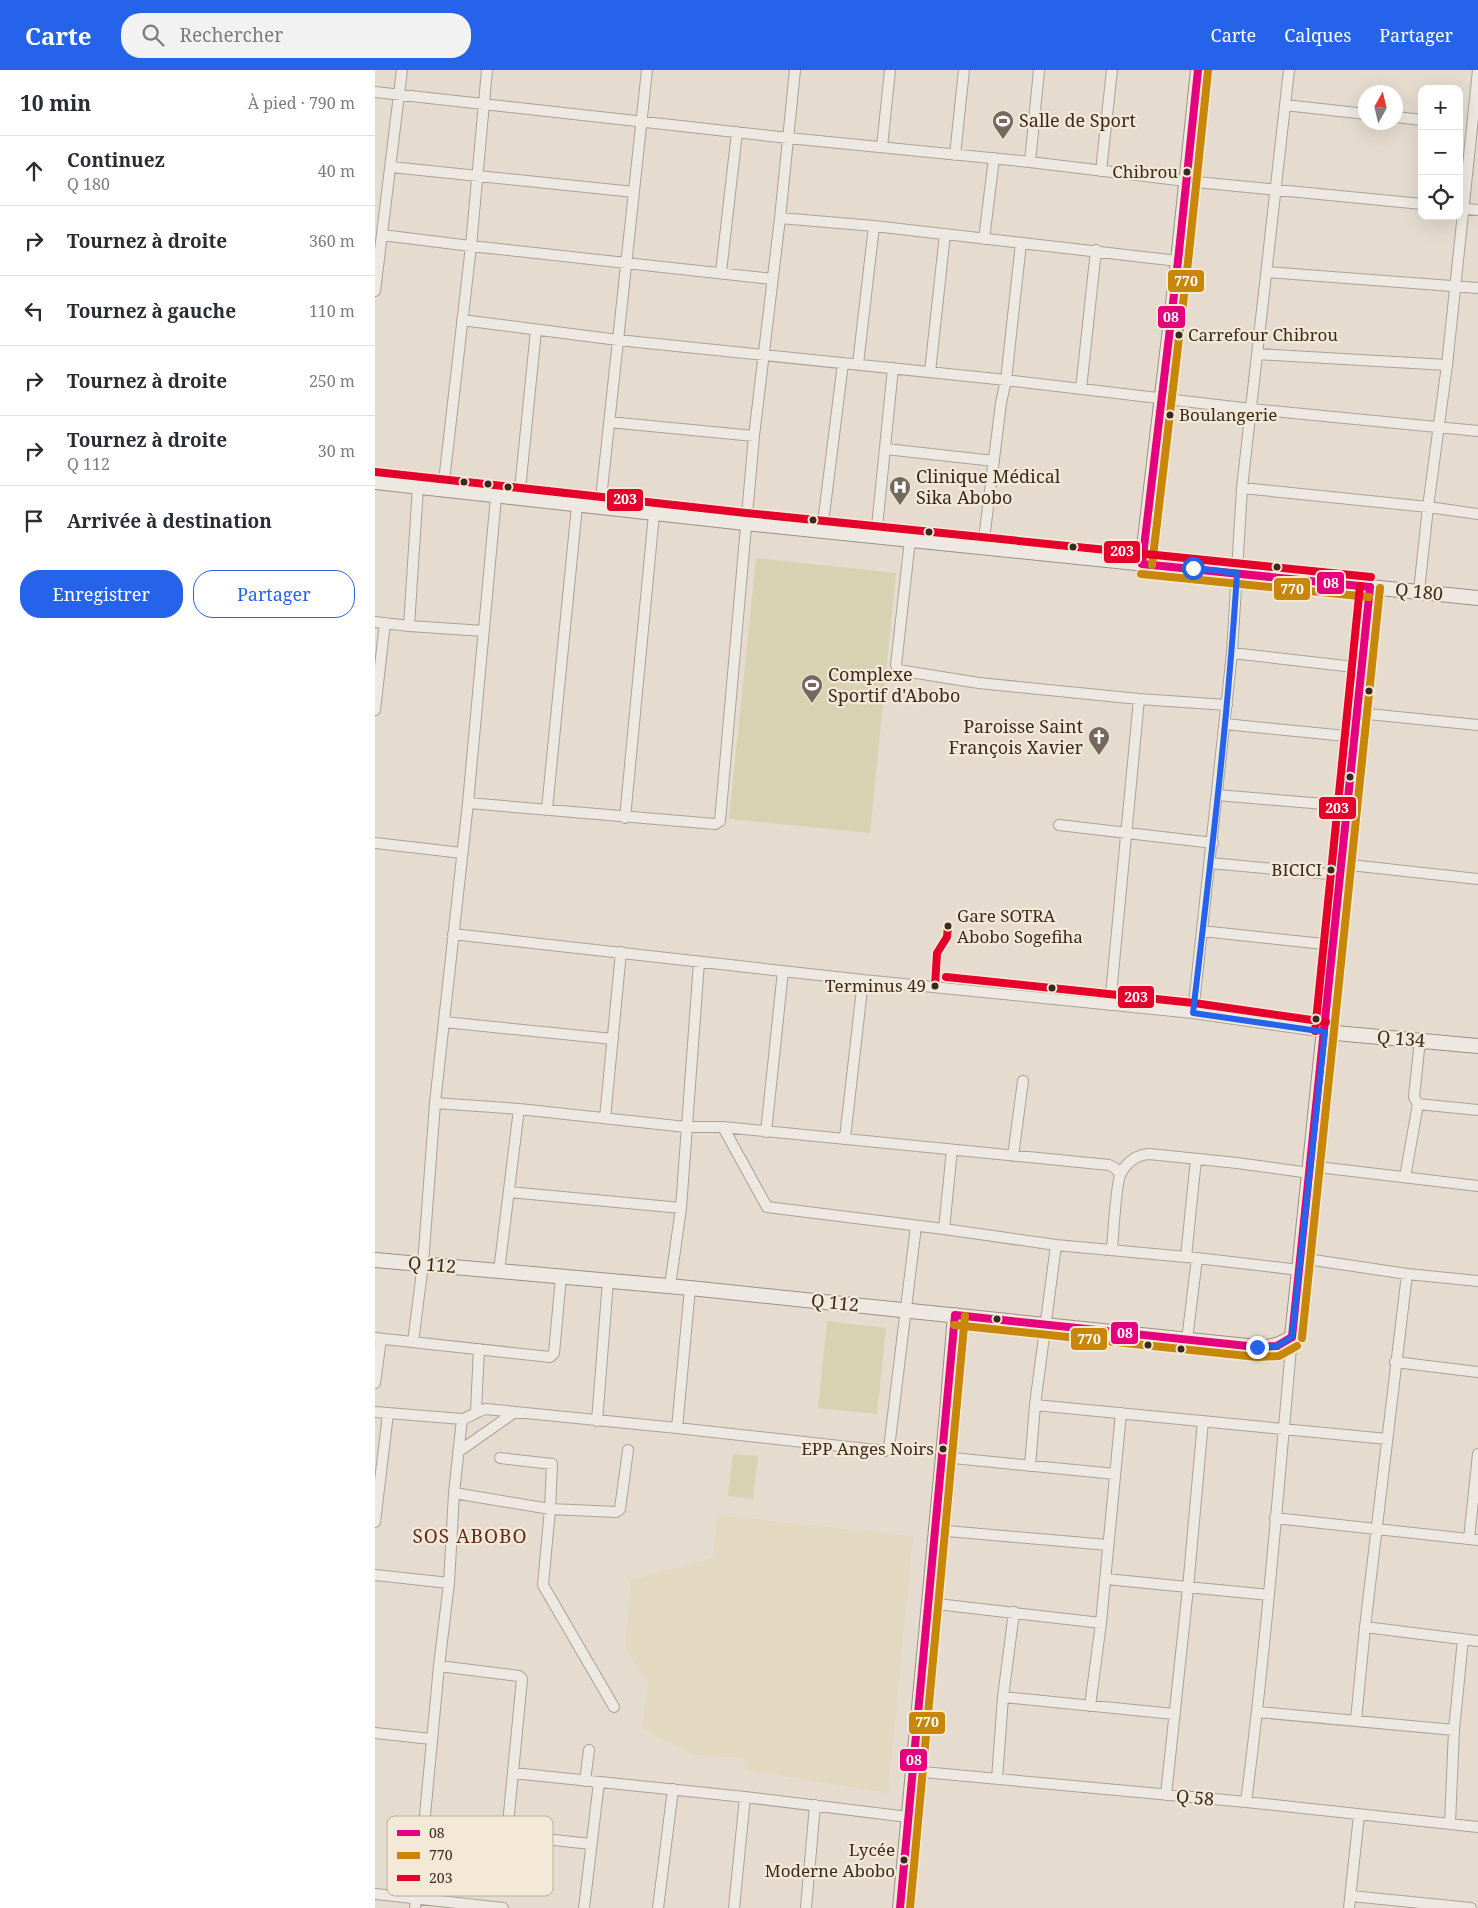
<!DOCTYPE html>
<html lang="fr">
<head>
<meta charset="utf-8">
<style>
	body { margin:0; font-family:"Noto Serif",serif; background:#f2f2f3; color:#2b2b33 }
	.controls { position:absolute; right:15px; top:15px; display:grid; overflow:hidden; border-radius:10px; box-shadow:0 5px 20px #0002 }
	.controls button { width:45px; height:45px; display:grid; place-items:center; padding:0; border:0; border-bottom:1px solid #e1e1e2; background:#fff; color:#2b2b33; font:25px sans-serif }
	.compass { position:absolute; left:983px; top:15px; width:45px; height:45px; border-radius:50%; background:#fff; box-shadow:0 5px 20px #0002; rotate:8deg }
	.stop { position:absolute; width:15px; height:15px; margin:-11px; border:4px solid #2563eb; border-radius:50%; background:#fff }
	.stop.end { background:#2563eb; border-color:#fff; box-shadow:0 1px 5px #0008 }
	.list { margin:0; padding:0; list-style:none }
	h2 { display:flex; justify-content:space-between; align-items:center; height:65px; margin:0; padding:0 20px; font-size:21px }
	h2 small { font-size:16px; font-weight:400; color:#7c7c81 }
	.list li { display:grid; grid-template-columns:32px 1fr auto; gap:15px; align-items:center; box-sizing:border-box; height:70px; padding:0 20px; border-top:1px solid #e1e1e2 }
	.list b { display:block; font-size:19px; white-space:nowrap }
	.list p { margin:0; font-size:16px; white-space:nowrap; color:#7c7c81 }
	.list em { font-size:16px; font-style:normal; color:#7c7c81 }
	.actions { display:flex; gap:10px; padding:15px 20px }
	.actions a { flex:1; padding:11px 0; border:1px solid #2563eb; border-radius:20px; text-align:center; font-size:18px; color:#2563eb }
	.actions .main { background:#2563eb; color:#fff }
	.icon { flex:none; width:28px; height:28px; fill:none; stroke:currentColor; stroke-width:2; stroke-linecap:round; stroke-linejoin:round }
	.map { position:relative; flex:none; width:1103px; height:1838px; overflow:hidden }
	header { display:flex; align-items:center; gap:30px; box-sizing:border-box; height:70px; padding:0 25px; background:#2563eb; color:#fff }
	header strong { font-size:24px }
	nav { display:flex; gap:28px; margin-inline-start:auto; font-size:18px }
	.search { width:350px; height:45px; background:#f2f2f3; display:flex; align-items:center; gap:12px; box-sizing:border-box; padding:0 18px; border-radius:20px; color:#7c7c81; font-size:19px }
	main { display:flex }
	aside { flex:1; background:#fff }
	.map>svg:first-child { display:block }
</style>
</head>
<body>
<header>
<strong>Carte</strong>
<div class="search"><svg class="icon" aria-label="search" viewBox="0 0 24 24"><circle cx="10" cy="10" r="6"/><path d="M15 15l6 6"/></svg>Rechercher</div>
<nav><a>Carte</a><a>Calques</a><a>Partager</a></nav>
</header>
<main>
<aside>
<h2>10 min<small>À pied · 790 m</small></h2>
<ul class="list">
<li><svg class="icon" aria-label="ahead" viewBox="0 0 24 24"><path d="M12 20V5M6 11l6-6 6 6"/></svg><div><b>Continuez</b><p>Q 180</p></div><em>40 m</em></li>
<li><svg class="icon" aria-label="right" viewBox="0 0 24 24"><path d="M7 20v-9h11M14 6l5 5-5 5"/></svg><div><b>Tournez à droite</b></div><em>360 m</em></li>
<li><svg class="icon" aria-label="left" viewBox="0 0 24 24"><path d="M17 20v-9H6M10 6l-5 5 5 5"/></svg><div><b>Tournez à gauche</b></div><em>110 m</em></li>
<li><svg class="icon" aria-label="right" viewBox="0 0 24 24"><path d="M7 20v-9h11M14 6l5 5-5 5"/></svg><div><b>Tournez à droite</b></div><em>250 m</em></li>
<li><svg class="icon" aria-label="right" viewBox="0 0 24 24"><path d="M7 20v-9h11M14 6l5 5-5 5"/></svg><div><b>Tournez à droite</b><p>Q 112</p></div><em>30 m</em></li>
<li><svg class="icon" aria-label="arrive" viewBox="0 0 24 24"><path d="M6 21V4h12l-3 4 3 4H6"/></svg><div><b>Arrivée à destination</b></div></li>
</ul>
<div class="actions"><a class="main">Enregistrer</a><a>Partager</a></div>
</aside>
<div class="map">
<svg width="1103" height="1838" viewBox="0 0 1103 1838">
	<rect width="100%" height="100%" fill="#e5dccf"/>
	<path fill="#e3d9c1" d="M342,1445L535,1466L538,1469L513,1723L370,1700V1688L319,1685L267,1658L273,1613L250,1578L256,1510L338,1488Z"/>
	<path fill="#d6d2b2" d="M381,488L521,503L495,763L354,749Z
		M452,1251L511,1258L502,1344L443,1338Z
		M358,1384L383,1386L378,1429L353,1426Z"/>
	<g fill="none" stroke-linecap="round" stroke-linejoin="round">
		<g stroke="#aaa298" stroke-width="12">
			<path id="street" d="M0,22L413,68L655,92L811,111L1047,134
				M910,35L991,44
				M1021,47L1047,50
				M507,77L515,0
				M580,85L589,0
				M655,92L664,0
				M16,97L259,122
				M726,101L737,0
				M1084,138L1103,140
				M405,148L499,156L803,191
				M7,165L96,176L397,209
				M609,169L619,88
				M346,202L362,62
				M892,202L1103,218
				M0,221L27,0
				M87,250L243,270L631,310L876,339L1103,361
				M882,284L1072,295
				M483,294L499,156
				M555,302L570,164
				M706,319L721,180
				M234,352L379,366
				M511,379L619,391
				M867,418L1053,437L1103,444
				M68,420L96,176L112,0
				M144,429L161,260
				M225,438L272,0
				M447,461L468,293
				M501,467L518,298
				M535,470L521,595L523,600L604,613L764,629L852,635
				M608,477L626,333L631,310L646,173
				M1044,521L1053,437L1072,295L1103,0
				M0,552L34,556L109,561
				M34,556L43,417
				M857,583L988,598
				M0,640L10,553
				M983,643L1103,655
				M850,654L981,667
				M842,725L973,736
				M93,733L340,754L345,751L379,366L405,148L420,0
				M172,739L202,436
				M250,748L279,444
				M684,755L838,773
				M0,773L87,783
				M835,793L965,805
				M966,794L1103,809
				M827,861L958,875
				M78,864L488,910L818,943L950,962
				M735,935L764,629
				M818,943L857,583L867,418L914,0
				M69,952L238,969
				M60,1033L144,1039L311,1057H348L734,1095L740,1098L745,1104
				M1043,1034L1103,1040
				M230,1048L246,882
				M348,1057L392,1137L569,1159L681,1175L822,1188L924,1200
				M391,1062L408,901
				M470,1068L488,910
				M638,1086L648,1011
				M935,1096L1103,1116
				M1030,1107L1043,1034L1039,1027L1045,970
				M134,1122L306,1138
				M569,1159L577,1080
				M737,1180C738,1167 741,1111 746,1103C752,1092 762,1085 774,1084L862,1093L935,1103
				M811,1187L821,1089
				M925,1188L1032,1204L1103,1211
				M124,1201L144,1039
				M295,1216L306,1138L324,892
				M0,1268L175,1287L179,1283L186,1207
				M812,1270L822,1188
				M38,1272L48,1194L60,1033L93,733L121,427
				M1020,1292L1103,1302
				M0,1313L6,1269
				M660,1335L1012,1369
				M101,1341L104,1279
				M0,1342L87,1349C96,1347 101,1341 111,1339L302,1358L510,1381L514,1378L541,1156
				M222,1351L233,1211
				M302,1358L315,1218
				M83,1382L140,1342
				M568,1387L740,1404
				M125,1388L177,1394L175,1439L168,1515L239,1637
				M655,1396L660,1335L681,1175
				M79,1423L175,1439L241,1442L245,1439L253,1380
				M900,1448L1103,1470
				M0,1452L13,1344
				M561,1460L733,1475
				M1094,1469L1103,1384
				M0,1505L74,1513
				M731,1509L894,1525
				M553,1533L726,1553
				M990,1557L1103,1571
				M64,1596L144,1606L147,1609L132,1764
				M628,1627L799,1644
				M715,1636L726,1553L746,1343
				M883,1642L1079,1660
				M981,1650L990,1557L1032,1204
				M0,1663L56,1669
				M537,1701L871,1732L1103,1757
				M138,1703L370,1727L533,1747
				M622,1709L628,1627L639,1542
				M210,1711L214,1680
				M791,1725L813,1518L828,1351
				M871,1732C891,1578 903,1422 917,1267
				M1075,1753L1079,1660L1088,1569
				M49,1756L216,1774
				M0,1824L128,1838
				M976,1826L1096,1838
				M40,1838L49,1756L64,1596L74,1513L79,1423L87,1349
				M209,1838L224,1712
				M283,1838L298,1719
				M359,1838L370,1727
				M431,1838L440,1735
				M974,1838L984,1745"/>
		</g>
		<g stroke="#9a9188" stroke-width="16">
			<path id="secondary" d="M0,412L370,453L1103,528
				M767,494L803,191L823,0
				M950,962L1103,976
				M0,1190L315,1218L882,1277C896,1278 906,1275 917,1267L995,517
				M525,1838L572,1343L580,1245"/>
		</g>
		<use href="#street" stroke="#ede8e1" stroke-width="10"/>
		<use href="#secondary" stroke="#ede8e1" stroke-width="14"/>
		<g stroke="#f4e9d6" stroke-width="11">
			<path id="bus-1" d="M767,494L803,191L823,0
				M767,494L995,517
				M580,1245L882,1277L902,1276L917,1267
				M917,1267L995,517
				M525,1838L580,1245"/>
		</g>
		<g stroke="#f4e9d6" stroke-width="11">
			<path id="bus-2" d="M777,495L813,192L833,1
				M766,504L994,527
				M579,1255L882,1287L904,1286L922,1276
				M927,1268L1005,518
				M535,1838L590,1246"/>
		</g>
		<g stroke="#f4e9d6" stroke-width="11">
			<path id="bus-3" d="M1,402L371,443L996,507
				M571,907L819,933L951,952
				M560,916L562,883L572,867L573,856
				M940,961L985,516"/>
		</g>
		<use href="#bus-1" stroke="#e5007d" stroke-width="8"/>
		<use href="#bus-2" stroke="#c88708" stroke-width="8"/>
		<use href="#bus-3" stroke="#e4002b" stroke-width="8"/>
	</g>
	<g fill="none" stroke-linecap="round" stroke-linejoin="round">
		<path stroke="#2563eb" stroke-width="6" d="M818,498L862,503C853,650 835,797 818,943L950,962L917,1267L902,1276L882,1277"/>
	</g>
	<defs>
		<g id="stadium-pin" transform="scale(1.125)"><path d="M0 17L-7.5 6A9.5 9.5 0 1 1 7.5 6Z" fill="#75685d" stroke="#f4e9d6"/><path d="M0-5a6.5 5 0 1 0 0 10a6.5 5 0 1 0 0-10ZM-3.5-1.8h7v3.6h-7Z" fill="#fff"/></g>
		<g id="hospital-pin" transform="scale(1.125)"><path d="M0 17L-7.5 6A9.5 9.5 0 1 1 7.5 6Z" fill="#75685d" stroke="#f4e9d6"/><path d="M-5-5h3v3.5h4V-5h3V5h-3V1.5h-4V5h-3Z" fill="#fff"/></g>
		<g id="church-pin" transform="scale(1.125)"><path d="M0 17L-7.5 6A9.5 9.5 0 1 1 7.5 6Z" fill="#75685d" stroke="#f4e9d6"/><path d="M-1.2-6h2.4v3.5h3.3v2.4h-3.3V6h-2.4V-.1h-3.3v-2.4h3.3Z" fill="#fff"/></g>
	</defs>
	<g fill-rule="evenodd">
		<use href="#stadium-pin" x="628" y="51"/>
		<use href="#hospital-pin" x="525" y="417"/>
		<use href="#stadium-pin" x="437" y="615"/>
		<use href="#church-pin" x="724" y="667"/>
	</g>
	<g fill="#392a20" stroke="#f4e9d6" stroke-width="2">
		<circle cx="812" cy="102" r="4.5"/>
		<circle cx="804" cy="265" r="4.5"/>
		<circle cx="795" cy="345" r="4.5"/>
		<circle cx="89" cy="412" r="4.5"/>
		<circle cx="113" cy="414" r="4.5"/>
		<circle cx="133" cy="417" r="4.5"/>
		<circle cx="438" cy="450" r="4.5"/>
		<circle cx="554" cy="462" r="4.5"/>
		<circle cx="698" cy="477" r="4.5"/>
		<circle cx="902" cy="497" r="4.5"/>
		<circle cx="994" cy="621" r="4.5"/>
		<circle cx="975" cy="707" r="4.5"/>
		<circle cx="956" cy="800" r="4.5"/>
		<circle cx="573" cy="856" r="4.5"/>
		<circle cx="560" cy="916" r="4.5"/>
		<circle cx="677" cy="918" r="4.5"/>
		<circle cx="941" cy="949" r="4.5"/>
		<circle cx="622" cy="1249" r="4.5"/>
		<circle cx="773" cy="1275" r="4.5"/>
		<circle cx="806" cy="1279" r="4.5"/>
		<circle cx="568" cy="1379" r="4.5"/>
		<circle cx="529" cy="1790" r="4.5"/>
	</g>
	<g text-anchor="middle" stroke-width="4.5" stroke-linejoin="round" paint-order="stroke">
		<g font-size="17" fill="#392a20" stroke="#f4e9d6" text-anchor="end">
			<text x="803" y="108">Chibrou</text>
			<text x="813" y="271" text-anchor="start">Carrefour Chibrou</text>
			<text x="804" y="351" text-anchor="start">Boulangerie</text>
			<text x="947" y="806">BICICI</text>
			<text x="582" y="852" text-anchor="start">Gare SOTRA<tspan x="582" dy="21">Abobo Sogefiha</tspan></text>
			<text x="551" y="922">Terminus 49</text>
			<text x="559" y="1385">EPP Anges Noirs</text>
			<text x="520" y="1786">Lycée<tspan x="520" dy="21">Moderne Abobo</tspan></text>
		</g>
		<g font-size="18" fill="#392a20" stroke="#f4e9d6" text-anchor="start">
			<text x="644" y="57">Salle de Sport</text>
			<text x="541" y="413">Clinique Médical<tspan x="541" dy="21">Sika Abobo</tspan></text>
			<text x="453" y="611">Complexe<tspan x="453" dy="21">Sportif d'Abobo</tspan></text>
			<text x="708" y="663" text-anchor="end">Paroisse Saint<tspan x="708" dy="21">François Xavier</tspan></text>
		</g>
		<g font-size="18" fill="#392a20" stroke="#f4e9d6">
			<text transform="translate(1044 522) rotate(6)" y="6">Q 180</text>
			<text transform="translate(1026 969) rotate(5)" y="6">Q 134</text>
			<text transform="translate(57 1195) rotate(5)" y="6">Q 112</text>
			<text transform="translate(460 1233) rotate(6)" y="6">Q 112</text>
			<text transform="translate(820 1728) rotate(5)" y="6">Q 58</text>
		</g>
		<g font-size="19" letter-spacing="1" fill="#632a21" stroke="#f4e9d6">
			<text x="95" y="1473">SOS ABOBO</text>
		</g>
	</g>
	<rect x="12" y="1746" width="166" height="80" rx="8" fill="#f4e9d6" stroke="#bcb09f" stroke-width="1"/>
	<rect x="22" y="1760" width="23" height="6" fill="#e5007d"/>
	<rect x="22" y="1782" width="23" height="7" fill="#c88708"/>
	<rect x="22" y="1805" width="23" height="6" fill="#e4002b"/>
	<g font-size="14" fill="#392a20">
		<text x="54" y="1768">08</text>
		<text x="54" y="1790">770</text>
		<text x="54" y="1813">203</text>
	</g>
	<g stroke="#f4e9d6" stroke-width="2">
		<rect x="792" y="199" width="38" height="24" rx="5" fill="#c88708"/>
		<rect x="782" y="235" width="29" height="24" rx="5" fill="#e5007d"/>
		<rect x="231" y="418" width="38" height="24" rx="5" fill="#e4002b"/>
		<rect x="728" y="470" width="38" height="24" rx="5" fill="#e4002b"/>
		<rect x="941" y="501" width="29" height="24" rx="5" fill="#e5007d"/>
		<rect x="898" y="507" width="38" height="24" rx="5" fill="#c88708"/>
		<rect x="943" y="726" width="39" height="24" rx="5" fill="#e4002b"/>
		<rect x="742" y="915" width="38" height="24" rx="5" fill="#e4002b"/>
		<rect x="735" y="1251" width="29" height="24" rx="5" fill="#e5007d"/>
		<rect x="695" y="1257" width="38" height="24" rx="5" fill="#c88708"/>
		<rect x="533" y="1641" width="38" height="24" rx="5" fill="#c88708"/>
		<rect x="524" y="1678" width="29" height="24" rx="5" fill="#e5007d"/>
	</g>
	<g font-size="14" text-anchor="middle" font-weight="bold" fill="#fff">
		<text x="811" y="216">770</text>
		<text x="796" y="252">08</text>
		<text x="250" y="434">203</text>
		<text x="747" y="486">203</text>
		<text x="956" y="518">08</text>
		<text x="917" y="524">770</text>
		<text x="962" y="743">203</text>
		<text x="761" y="932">203</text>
		<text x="750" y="1268">08</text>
		<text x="714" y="1274">770</text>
		<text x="552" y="1657">770</text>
		<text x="539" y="1695">08</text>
	</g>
</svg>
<div class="controls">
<button>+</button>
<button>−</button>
<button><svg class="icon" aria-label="locate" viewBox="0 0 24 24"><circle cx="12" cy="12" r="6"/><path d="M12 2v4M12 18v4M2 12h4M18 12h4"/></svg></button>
</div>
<svg class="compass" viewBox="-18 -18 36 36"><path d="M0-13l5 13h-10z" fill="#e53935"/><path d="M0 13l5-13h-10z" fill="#7c7c81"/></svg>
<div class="stop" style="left:818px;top:498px"></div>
<div class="stop end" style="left:882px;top:1277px"></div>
</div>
</main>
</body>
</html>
